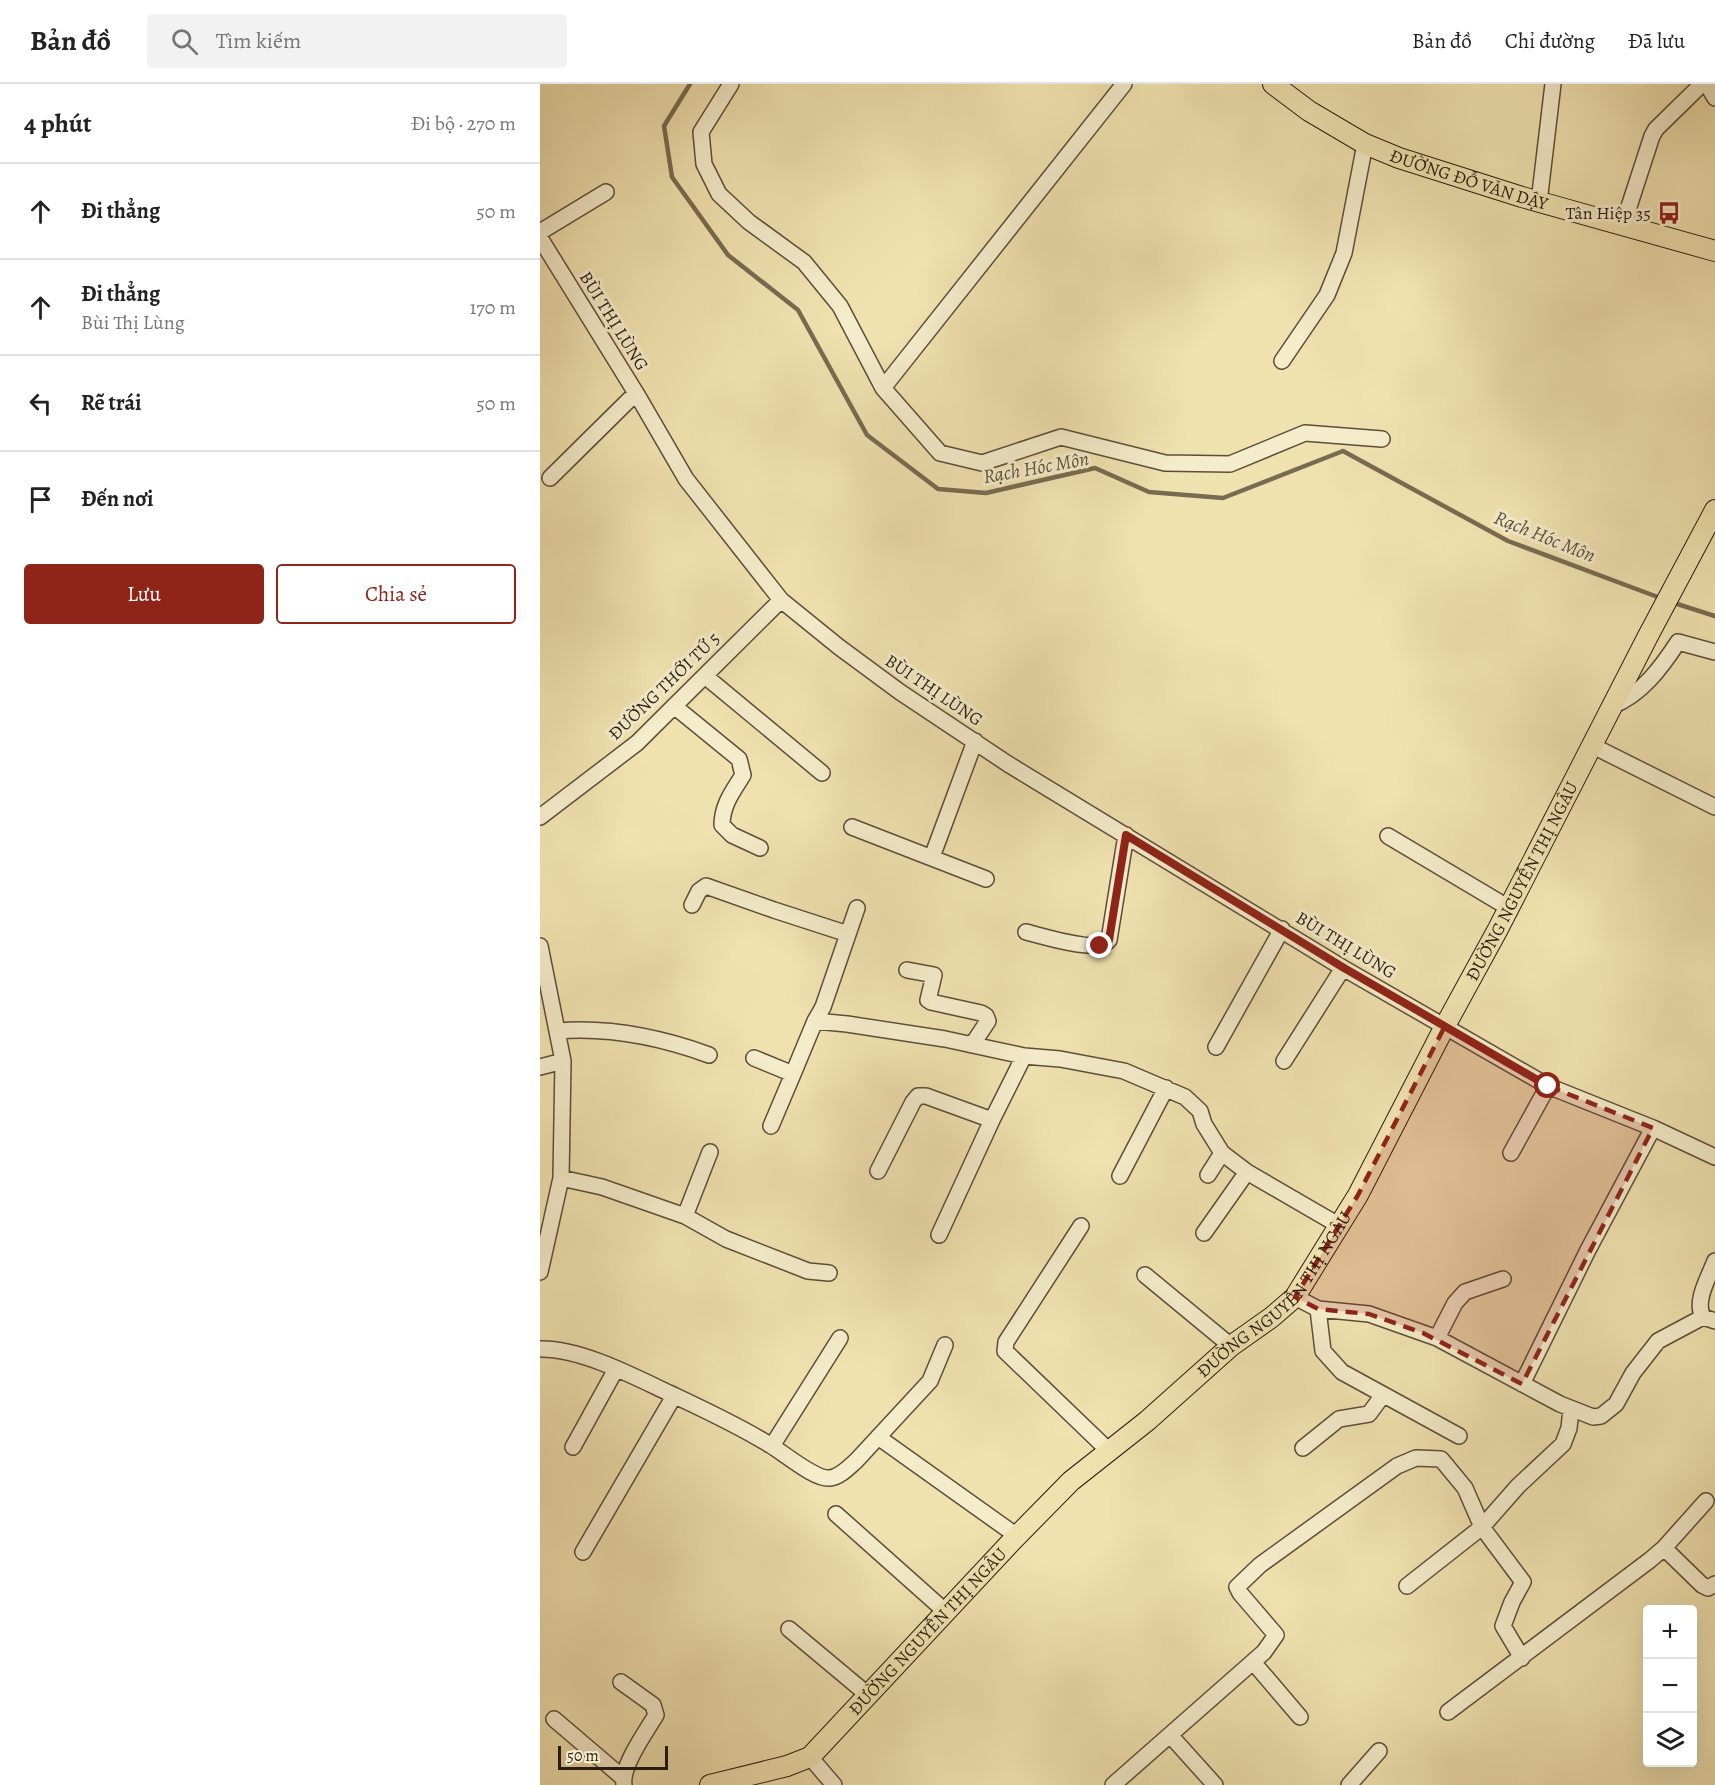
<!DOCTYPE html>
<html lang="vi">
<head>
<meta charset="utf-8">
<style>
	body { margin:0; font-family:Alegreya,serif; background:#f2f2f2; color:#222 }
	.controls { position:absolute; right:18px; bottom:18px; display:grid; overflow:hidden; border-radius:6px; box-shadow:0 6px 24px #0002 }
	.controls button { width:54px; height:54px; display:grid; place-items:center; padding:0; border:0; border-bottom:2px solid #e0e0e0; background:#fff; color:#222; font:30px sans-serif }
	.scale { position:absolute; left:18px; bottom:15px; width:110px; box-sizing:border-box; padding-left:6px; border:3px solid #2a1d14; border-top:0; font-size:16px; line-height:21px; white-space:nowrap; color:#2a1d14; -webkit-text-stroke:4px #f5eccb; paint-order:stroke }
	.stop { position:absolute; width:18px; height:18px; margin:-14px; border:4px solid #8f2418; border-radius:50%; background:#fff }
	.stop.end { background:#8f2418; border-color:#fff; box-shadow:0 2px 6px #0008 }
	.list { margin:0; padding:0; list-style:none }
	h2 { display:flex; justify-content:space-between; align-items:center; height:78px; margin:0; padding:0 24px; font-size:26px }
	h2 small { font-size:20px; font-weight:400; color:#767676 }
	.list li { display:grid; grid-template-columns:39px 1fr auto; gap:18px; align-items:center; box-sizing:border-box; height:96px; padding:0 24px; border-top:2px solid #e0e0e0 }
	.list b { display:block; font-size:22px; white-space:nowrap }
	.list p { margin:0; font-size:20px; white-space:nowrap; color:#767676 }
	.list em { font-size:20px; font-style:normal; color:#767676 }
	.actions { display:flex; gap:12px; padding:18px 24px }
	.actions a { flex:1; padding:14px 0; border:2px solid #8f2418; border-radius:6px; text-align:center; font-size:21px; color:#8f2418 }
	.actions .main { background:#8f2418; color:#fff }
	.icon { flex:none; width:33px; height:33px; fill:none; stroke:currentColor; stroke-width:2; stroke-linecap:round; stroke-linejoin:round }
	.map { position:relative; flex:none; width:1175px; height:1701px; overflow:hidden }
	header { display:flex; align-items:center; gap:36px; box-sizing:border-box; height:84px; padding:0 30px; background:#fff; border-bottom:2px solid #e0e0e0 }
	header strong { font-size:28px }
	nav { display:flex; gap:33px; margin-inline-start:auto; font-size:21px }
	.search { width:420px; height:54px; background:#f2f2f2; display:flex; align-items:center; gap:15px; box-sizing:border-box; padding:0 21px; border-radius:6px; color:#767676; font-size:22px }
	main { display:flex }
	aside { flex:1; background:#fff }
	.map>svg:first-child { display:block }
</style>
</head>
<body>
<header>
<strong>Bản đồ</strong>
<div class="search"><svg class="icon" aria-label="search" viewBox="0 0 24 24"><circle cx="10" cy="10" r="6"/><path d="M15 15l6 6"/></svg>Tìm kiếm</div>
<nav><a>Bản đồ</a><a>Chỉ đường</a><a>Đã lưu</a></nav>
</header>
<main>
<aside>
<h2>4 phút<small>Đi bộ · 270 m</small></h2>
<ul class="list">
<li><svg class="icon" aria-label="ahead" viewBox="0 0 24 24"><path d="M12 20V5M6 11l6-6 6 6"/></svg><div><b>Đi thẳng</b></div><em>50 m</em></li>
<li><svg class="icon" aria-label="ahead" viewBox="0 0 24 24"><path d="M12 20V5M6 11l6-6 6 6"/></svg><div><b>Đi thẳng</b><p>Bùi Thị Lùng</p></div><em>170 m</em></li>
<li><svg class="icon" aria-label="left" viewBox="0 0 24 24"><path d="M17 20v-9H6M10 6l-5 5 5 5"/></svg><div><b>Rẽ trái</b></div><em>50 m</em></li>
<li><svg class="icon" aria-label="arrive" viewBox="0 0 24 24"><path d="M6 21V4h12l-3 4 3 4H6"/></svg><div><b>Đến nơi</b></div></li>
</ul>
<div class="actions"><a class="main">Lưu</a><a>Chia sẻ</a></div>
</aside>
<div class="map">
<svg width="1175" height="1701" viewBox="0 0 1175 1701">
	<rect width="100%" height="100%" fill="#f0e2af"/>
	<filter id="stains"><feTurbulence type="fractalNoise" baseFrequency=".00333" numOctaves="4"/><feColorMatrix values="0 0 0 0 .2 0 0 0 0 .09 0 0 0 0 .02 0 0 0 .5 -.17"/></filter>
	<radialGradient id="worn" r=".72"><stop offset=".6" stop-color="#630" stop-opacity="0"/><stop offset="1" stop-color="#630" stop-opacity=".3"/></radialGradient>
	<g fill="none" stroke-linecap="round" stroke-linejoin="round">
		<path stroke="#796b51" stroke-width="4.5" d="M150,0L124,42L132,93L188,171L258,226L327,351L398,405L446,409L555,384L609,408L683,414L803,367L968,457L1123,515
			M1131,518L1175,532"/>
		<g stroke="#5c4e3b" stroke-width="18">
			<path id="minor" d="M191,0L161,48L164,80L179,110L209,138L264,178L300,222L343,304L400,369L442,379L521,353L625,379L690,380L765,349L842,355
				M1167,0L1175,14
				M999,118L1013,0
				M1083,141L1112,52L1116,45L1162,0
				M0,148L66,108
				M0,154L99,314L146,395L241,516L299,563L360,608L468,680L803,884L1008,1002L1113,1044L1175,1073
				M742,277L787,211L804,169L825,60
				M343,304L584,0
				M10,394L96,309
				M165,592L282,689
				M134,622L199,675L203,691C193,707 182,721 182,741L192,751L220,764
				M1072,622C1101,611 1121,584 1138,558L1175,568
				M1053,662L1175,723
				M0,733L97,659L241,516
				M312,743L446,795
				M848,752L969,824
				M392,773L435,657
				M152,821L159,807L166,802L234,826L308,850
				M486,848C502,852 559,870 569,856L586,751
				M0,862L23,977L21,1094L0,1188
				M367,886L394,891L388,916L391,918L441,929L446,932L448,937L432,961
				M275,937L283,923L317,824
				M18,947C68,943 122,954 169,971
				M676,963L742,845
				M214,974L253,990L275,937L307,940L405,955L484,972L520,975L584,987L645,1013L660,1027L664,1040L682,1069L707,1088L800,1142
				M744,977L803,884
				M0,983L23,977
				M231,1042L253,990
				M971,1069L1008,1002
				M338,1087L373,1018L378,1012H386L452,1036
				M668,1091L682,1069
				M580,1092L626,1004
				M21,1094L62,1103L145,1132L186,1155L268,1187L289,1189
				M145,1132L170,1068
				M541,1142L466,1258L465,1267L569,1367
				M664,1149L707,1088
				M399,1151L452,1036L484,972
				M1175,1177C1169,1193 1154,1217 1163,1233L1175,1237
				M605,1191L691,1262
				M755,1213L778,1225L829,1230L897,1254L1020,1320L1053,1333L1061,1332L1076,1320L1093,1289L1118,1257L1163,1233
				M778,1225L783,1267L802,1288L919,1352
				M897,1254L915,1219L925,1208L963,1195
				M0,1265C40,1264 93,1292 129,1309C163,1325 198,1341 230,1361C244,1369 275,1396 290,1394C300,1393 309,1383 316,1377L390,1297L405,1261
				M982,1300L1048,1166L1113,1044
				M338,1353L477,1452
				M232,1362L300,1254
				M33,1363L76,1285
				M763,1364L799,1335L829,1330L843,1311
				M296,1430L406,1528
				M1124,1464L1166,1417
				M43,1468L134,1312
				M867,1502L942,1443L978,1402L1023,1360L1029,1344L1031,1325
				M249,1545L328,1611
				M713,1578L760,1633
				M81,1598L113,1621L116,1631C106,1648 81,1682 84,1701
				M908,1628L1110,1476L1124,1464L1162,1501L1168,1504L1175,1500
				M14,1635L82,1693
				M630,1651L675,1701
				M270,1673L294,1701
				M573,1701L724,1568L736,1551L700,1509L697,1503L720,1481L857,1382L876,1374L901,1375L925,1404L942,1443L983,1498L972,1518L963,1542L982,1574
				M809,1701L839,1667"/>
		</g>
		<g stroke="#2a1d14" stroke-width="22">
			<g id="major">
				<path id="s1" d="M733,0L769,27L825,60L859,74L982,113L1175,167"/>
				<path id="s2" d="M170,1701L247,1682L270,1673L472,1457L531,1397L607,1337L691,1262L732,1233L755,1213L818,1111L905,942L958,845L1108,552L1175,426"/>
			</g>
		</g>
		<use href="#minor" stroke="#f5eccb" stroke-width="15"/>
		<use href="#major" stroke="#f0e2af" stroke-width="20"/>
	</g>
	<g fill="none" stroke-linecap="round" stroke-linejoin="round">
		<path stroke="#8f2418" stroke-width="8" d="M560,862L566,859L569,856L586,751L804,884L1008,1002"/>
	</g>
	<path fill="#8f2418" fill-opacity="0.2" stroke="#8f2418" stroke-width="4.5" stroke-dasharray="12 8" stroke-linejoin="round" d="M905,942L1008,1002L1113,1044L982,1300L883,1249L829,1230L778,1225L755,1213L818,1111Z"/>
	<defs>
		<g id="bus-bare" transform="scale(1.8)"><path d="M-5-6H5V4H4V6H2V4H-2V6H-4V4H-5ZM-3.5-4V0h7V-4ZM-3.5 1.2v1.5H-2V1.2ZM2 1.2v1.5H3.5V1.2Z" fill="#8f2418" stroke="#f5eccb" stroke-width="2.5" paint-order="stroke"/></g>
	</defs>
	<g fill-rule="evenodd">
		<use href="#bus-bare" x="1129" y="129"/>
	</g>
	<g text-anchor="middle" stroke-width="6" stroke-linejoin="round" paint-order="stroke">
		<g font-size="18" fill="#2a1d14" stroke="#f5eccb">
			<text dy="6" stroke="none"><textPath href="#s1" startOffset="220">ĐƯỜNG ĐỖ VĂN DẬY</textPath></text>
			<text transform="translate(74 237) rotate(58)" y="6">BÙI THỊ LÙNG</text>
			<text transform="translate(124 602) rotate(-44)" y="6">ĐƯỜNG THỚI TỨ 5</text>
			<text transform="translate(394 606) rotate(34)" y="6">BÙI THỊ LÙNG</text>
			<text dy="6" stroke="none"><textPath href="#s2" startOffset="1248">ĐƯỜNG NGUYỄN THỊ NGÂU</textPath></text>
			<text transform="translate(806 861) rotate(31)" y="6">BÙI THỊ LÙNG</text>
			<text dy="6" stroke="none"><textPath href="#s2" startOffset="762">ĐƯỜNG NGUYỄN THỊ NGÂU</textPath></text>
			<text dy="6" stroke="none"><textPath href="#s2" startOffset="276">ĐƯỜNG NGUYỄN THỊ NGÂU</textPath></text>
		</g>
		<g font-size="18" fill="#2a1d14" stroke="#f5eccb" text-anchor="end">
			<text x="1111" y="135">Tân Hiệp 35</text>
		</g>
		<g font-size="20" font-style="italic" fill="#5e513d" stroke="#f5eccb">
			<text transform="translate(496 383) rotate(-10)" y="7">Rạch Hóc Môn</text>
			<text transform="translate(1005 452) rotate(22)" y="7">Rạch Hóc Môn</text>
		</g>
	</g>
	<rect width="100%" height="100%" filter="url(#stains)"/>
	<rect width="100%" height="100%" fill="url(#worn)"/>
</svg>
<div class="controls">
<button>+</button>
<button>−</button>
<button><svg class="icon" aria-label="layers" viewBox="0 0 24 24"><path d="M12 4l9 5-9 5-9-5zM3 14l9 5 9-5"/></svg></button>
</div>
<div class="scale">50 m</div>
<div class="stop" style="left:1008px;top:1002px"></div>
<div class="stop end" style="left:560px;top:862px"></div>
</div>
</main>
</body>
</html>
